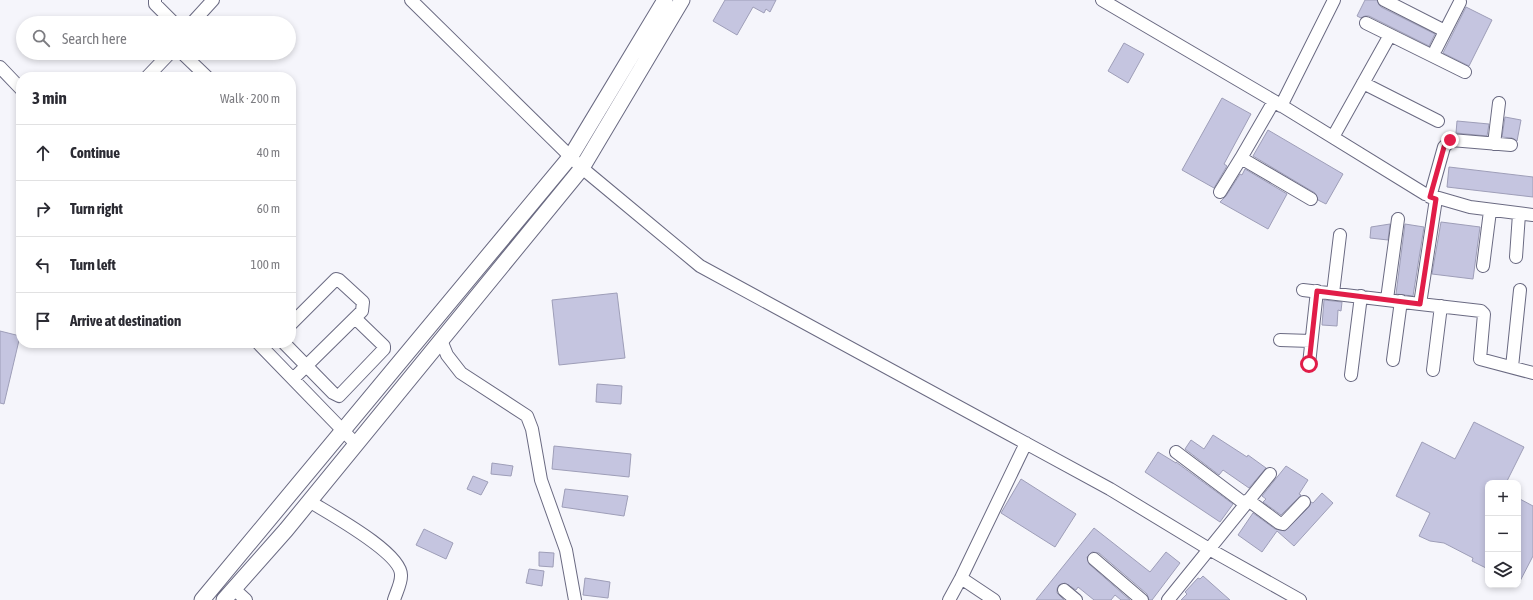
<!DOCTYPE html>
<html lang="en">
<head>
<meta charset="utf-8">
<style>
	body { margin:0; font-family:"Asap Condensed",sans-serif; background:#f2f2f3; color:#2b2b33 }
	.controls { position:absolute; right:12px; bottom:12px; display:grid; overflow:hidden; border-radius:8px; box-shadow:0 2px 6px #0003 }
	.controls button { width:36px; height:36px; display:grid; place-items:center; padding:0; border:0; border-bottom:1px solid #e1e1e2; background:#fff; color:#2b2b33; font:20px sans-serif }
	.stop { position:absolute; width:12px; height:12px; margin:-9px; border:3px solid #e11d48; border-radius:50%; background:#fff }
	.stop.end { background:#e11d48; border-color:#fff; box-shadow:0 1px 4px #0008 }
	.list { margin:0; padding:0; list-style:none }
	h2 { display:flex; justify-content:space-between; align-items:center; height:52px; margin:0; padding:0 16px; font-size:17px }
	h2 small { font-size:13px; font-weight:400; color:#7c7c81 }
	.list li { display:grid; grid-template-columns:26px 1fr auto; gap:12px; align-items:center; box-sizing:border-box; height:56px; padding:0 16px; border-top:1px solid #e1e1e2 }
	.list b { display:block; font-size:15px; white-space:nowrap }
	.list em { font-size:13px; font-style:normal; color:#7c7c81 }
	.icon { flex:none; width:22px; height:22px; fill:none; stroke:currentColor; stroke-width:2; stroke-linecap:round; stroke-linejoin:round }
	.map { position:relative; flex:none; width:1533px; height:600px; overflow:hidden }
	.search { position:absolute; background:#fff; box-shadow:0 2px 6px #0003; left:16px; top:16px; width:280px; height:44px; display:flex; align-items:center; gap:10px; box-sizing:border-box; padding:0 14px; border-radius:22px; color:#7c7c81; font-size:15px }
	.panel { position:absolute; background:#fff; box-shadow:0 2px 6px #0003; left:16px; top:72px; width:280px; height:276px; border-radius:16px }
	.map>svg:first-child { display:block }
</style>
</head>
<body>
<div class="map">
<svg width="1533" height="600" viewBox="0 0 1533 600">
	<rect width="100%" height="100%" fill="#f5f5fb"/>
	<path fill="#c5c5e0" stroke="#9e9eb8" d="M725,0H776L770,12L766,9L764,13L753,7L737,35L713,21Z
		M1365,0H1377L1381,7L1435,34L1429,46L1369,16H1365L1361,18L1357,16Z
		M1466,7L1492,20L1469,66L1443,53Z
		M1124,43L1144,54L1128,83L1108,71Z
		M1222,98L1251,114L1224,164L1227,166L1214,188L1182,170Z
		M1505,117L1521,120L1517,141L1512,138L1502,137Z
		M1457,121L1489,124L1487,136L1456,133Z
		M1268,130L1343,174L1326,204L1318,200L1315,193L1253,156Z
		M1449,167L1533,177V197L1447,187Z
		M1245,169L1287,194L1268,229L1220,202L1226,196L1240,174L1242,175Z
		M1441,222L1480,227L1473,279L1432,274Z
		M1390,224L1388,240L1370,238L1371,227Z
		M1405,224L1424,227L1413,296L1396,294Z
		M617,293L625,358L559,365L552,300Z
		M1324,300L1342,302L1341,311L1338,310L1337,326L1322,325Z
		M0,331L20,336L4,404L0,403Z
		M597,384L622,386L621,404L596,402Z
		M1474,422L1524,447L1506,483H1488V569L1472,561L1473,558L1444,543L1430,541L1419,536L1430,513L1396,496L1422,442L1455,459Z
		M1213,435L1247,457L1248,455L1266,468L1249,488L1223,470L1219,475L1185,449L1191,440L1204,449Z
		M554,446L631,454L629,477L552,469Z
		M1158,452L1176,463V462L1233,504L1220,522L1145,472Z
		M492,463L513,466L511,476L491,474Z
		M1286,466L1308,480L1299,494L1301,495L1281,515L1263,502L1266,499L1262,496Z
		M473,476L488,482L481,495L467,489Z
		M1021,479L1076,514L1055,547L1001,513Z
		M565,489L628,496L624,516L562,507Z
		M1322,493L1333,503L1294,546L1277,531L1262,552L1238,535L1253,513L1275,529L1285,531L1309,507L1311,502L1313,503Z
		M1518,498L1533,506V556L1518,585Z
		M1094,528L1150,572L1166,552L1180,563L1152,600H1149L1147,594L1099,553L1092,552L1087,557L1089,564L1130,600H1121L1115,595L1111,600H1094L1078,587L1076,590L1065,583L1059,585L1057,589V593L1064,600H1036Z
		M424,529L453,543L446,559L416,545Z
		M539,552L554,553L553,567L539,566Z
		M529,569L544,571L542,586L526,583Z
		M1203,576L1230,600H1181L1187,594L1185,592L1198,578L1200,579Z
		M585,578L610,582L608,598L583,595Z"/>
	<g fill="none" stroke-linecap="round" stroke-linejoin="round">
		<g stroke="#6a6a82" stroke-width="14">
			<path id="minor" d="M155,0V4L174,23
				M411,0L582,168L700,266L1110,489L1209,549L1300,600
				M1102,0L1274,101L1425,194L1470,207L1533,215
				M1384,0L1445,31
				M192,23L213,0
				M1366,23L1465,72
				M1436,49L1460,2
				M182,53L207,77
				M0,67L21,89
				M147,77L170,53
				M1363,83L1438,121
				M1274,101L1241,158L1311,199
				M1281,106L1334,0
				M1333,137L1390,35
				M1494,144L1499,103
				M1220,192L1241,158
				M1430,197L1444,147L1451,140L1511,145
				M1436,199L1420,304L1481,311L1484,314L1480,359L1533,373
				M1516,257L1519,214
				M1483,266L1490,211
				M1303,290L1420,304
				M1333,293L1340,235
				M1387,299L1398,219
				M291,324L336,279L339,280L363,302L362,311L293,379
				M441,340L447,355L461,373L527,416L532,429L541,480L566,550L575,600
				M1280,340L1311,341
				M258,343L356,444
				M284,343L333,393L339,396L384,349V346L355,318
				M1393,360L1401,301
				M1309,364L1317,291
				M1512,367L1520,290
				M1433,370L1441,306
				M1351,375L1361,296
				M1176,452L1245,504
				M1248,500L1279,523L1283,524L1304,502
				M309,501C328,513 403,553 401,576C401,584 396,593 394,600
				M1094,559L1142,600
				M961,578L994,600
				M234,589L246,600
				M1064,590L1076,600
				M949,600L961,578L1026,443
				M1168,600L1270,474"/>
		</g>
		<g stroke="#6a6a82" stroke-width="17">
			<path id="tertiary" d="M202,600L571,156L665,0
				M224,600L286,530L582,168L682,0"/>
		</g>
		<use href="#minor" stroke="#fff" stroke-width="12"/>
		<use href="#tertiary" stroke="#fff" stroke-width="15"/>
	</g>
	<g fill="none" stroke-linecap="round" stroke-linejoin="round">
		<path stroke="#e11d48" stroke-width="5" d="M1309,364L1317,291L1420,304L1436,199L1430,197L1444,147L1450,140"/>
	</g>
</svg>
<div class="controls">
<button>+</button>
<button>−</button>
<button><svg class="icon" aria-label="layers" viewBox="0 0 24 24"><path d="M12 4l9 5-9 5-9-5zM3 14l9 5 9-5"/></svg></button>
</div>
<div class="stop" style="left:1309px;top:364px"></div>
<div class="stop end" style="left:1450px;top:140px"></div>
<div class="search"><svg class="icon" aria-label="search" viewBox="0 0 24 24"><circle cx="10" cy="10" r="6"/><path d="M15 15l6 6"/></svg>Search here</div>
<section class="panel">
<h2>3 min<small>Walk · 200 m</small></h2>
<ul class="list">
<li><svg class="icon" aria-label="ahead" viewBox="0 0 24 24"><path d="M12 20V5M6 11l6-6 6 6"/></svg><div><b>Continue</b></div><em>40 m</em></li>
<li><svg class="icon" aria-label="right" viewBox="0 0 24 24"><path d="M7 20v-9h11M14 6l5 5-5 5"/></svg><div><b>Turn right</b></div><em>60 m</em></li>
<li><svg class="icon" aria-label="left" viewBox="0 0 24 24"><path d="M17 20v-9H6M10 6l-5 5 5 5"/></svg><div><b>Turn left</b></div><em>100 m</em></li>
<li><svg class="icon" aria-label="arrive" viewBox="0 0 24 24"><path d="M6 21V4h12l-3 4 3 4H6"/></svg><div><b>Arrive at destination</b></div></li>
</ul>
</section>
</div>
</body>
</html>
